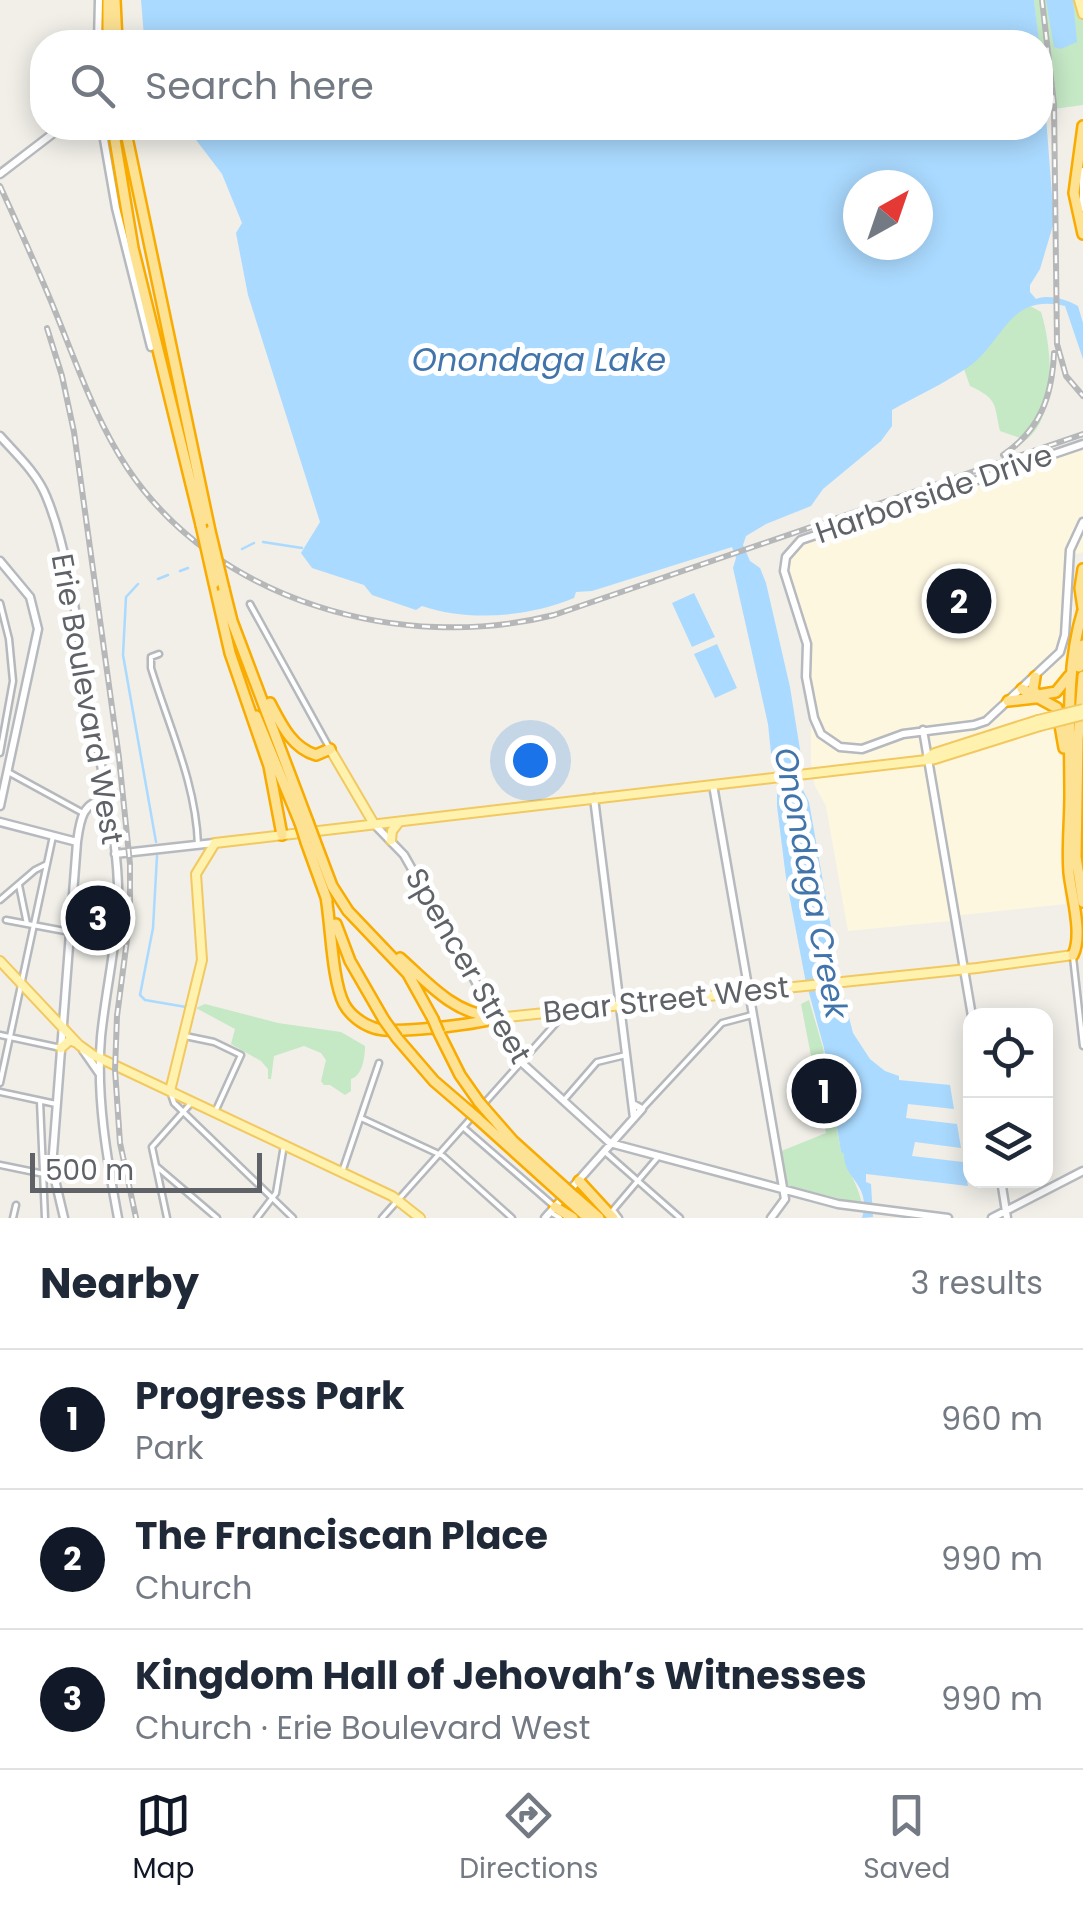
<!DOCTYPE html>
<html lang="en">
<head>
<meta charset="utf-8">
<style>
	body { margin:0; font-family:Poppins,sans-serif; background:#f6f6f7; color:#1f2937 }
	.controls { position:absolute; right:30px; bottom:30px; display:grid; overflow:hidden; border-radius:20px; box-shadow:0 5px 25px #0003 }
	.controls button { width:90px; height:90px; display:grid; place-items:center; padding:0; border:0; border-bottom:2px solid #e0e1e3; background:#fff; color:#1f2937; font:50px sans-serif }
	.compass { position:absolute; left:843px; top:170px; width:90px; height:90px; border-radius:50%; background:#fff; box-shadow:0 5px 25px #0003; rotate:40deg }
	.scale { position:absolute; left:30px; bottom:25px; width:232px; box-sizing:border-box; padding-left:10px; border:5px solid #5f6368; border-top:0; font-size:28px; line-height:35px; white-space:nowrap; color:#5f6368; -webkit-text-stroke:8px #fff; paint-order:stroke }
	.you { position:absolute; left:530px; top:760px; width:35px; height:35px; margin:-25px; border:8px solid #fff; border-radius:50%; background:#1a73e8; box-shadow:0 0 0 15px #1a73e833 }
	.badge { display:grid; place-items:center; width:65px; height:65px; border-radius:50%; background:#111827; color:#fff; font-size:32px; font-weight:700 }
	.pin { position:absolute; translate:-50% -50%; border:5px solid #fff; box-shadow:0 2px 10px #0006 }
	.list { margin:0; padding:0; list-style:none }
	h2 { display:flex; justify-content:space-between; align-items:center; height:130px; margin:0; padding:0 40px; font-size:42px }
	h2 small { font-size:32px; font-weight:400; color:#747a83 }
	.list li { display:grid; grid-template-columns:65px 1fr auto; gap:30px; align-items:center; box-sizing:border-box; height:140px; padding:0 40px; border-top:2px solid #e0e1e3 }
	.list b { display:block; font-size:38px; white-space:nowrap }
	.list p { margin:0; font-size:32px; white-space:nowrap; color:#747a83 }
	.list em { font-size:32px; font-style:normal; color:#747a83 }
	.icon { flex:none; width:55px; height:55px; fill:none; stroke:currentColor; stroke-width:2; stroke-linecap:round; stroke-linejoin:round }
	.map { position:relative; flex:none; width:1083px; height:1218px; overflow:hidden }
	.search { position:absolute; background:#fff; box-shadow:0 5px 25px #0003; left:30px; right:30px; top:30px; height:110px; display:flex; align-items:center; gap:25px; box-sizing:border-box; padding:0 35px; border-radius:40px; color:#747a83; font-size:38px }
	.sheet { height:550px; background:#fff }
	nav { display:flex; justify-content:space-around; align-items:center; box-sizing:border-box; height:140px; border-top:2px solid #e0e1e3; background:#fff; font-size:28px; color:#747a83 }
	nav a { display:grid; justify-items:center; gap:5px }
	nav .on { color:#111827 }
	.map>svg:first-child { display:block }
</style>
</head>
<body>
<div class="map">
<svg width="1083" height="1218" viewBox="0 0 1083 1218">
	<rect width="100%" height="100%" fill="#f1efe8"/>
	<path fill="#fef7e0" d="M1083,440V552L1074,555L1073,612L1065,694V837L1061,850L1065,904L961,915L950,921L848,931L826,806L815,786L811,764V724L802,666L804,642L782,575V556L792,542L801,536Z"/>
	<path fill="#c5e8c5" d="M1034,0H1083V105L1046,110Z
		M1030,306L1041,312C1052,347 1058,416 1026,440L1000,431C994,404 998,399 970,386L964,369L1015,313Z
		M809,1000L823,1048L841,1152L844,1153C848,1172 858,1185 862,1204L785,1185L779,1152L826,1133L801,1004Z
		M205,1004L278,1023L341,1032L365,1046C365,1058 362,1076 351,1079V1091L345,1095L330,1085H324L321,1081L326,1060L321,1053L304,1046L274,1056L271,1079H268V1069L261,1061L231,1044L235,1029L196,1008Z"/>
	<path fill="#aadaff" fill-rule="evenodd" d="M141,0H1034L1039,42H149L144,36Z
		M1046,0H1073L1077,42L1061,49L1054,47Z
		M1041,51L1054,222L1040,269L1030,285V292L1036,299C1049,294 1066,299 1078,306L1083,323V359L1065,306C1007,293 1005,342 967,368C943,384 917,396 892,410V426L881,441L823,489L811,506L766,524L746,536L743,545L750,561L760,568L766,583L790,687L801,756L795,774L809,802L842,990L853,1033L870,1059L885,1071L899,1076V1080L950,1085L954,1109L908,1104L906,1118L957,1124L961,1148L915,1142L912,1156L963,1162L968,1186L866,1174V1182L871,1184L873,1217L862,1218C872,1184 843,1179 844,1154L841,1152L824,1048L805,978L786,878L777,806V794L785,784L771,753L768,724L733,568L736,558L732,547L592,591L576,592L574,598C528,617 469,622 422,606L416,610L372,595L364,585L312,568L301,553L320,522L248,295L236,233L242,223L222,174L187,128H1040ZM858,185H918V245H858Z
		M694,593L715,637L692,647L672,603Z
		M717,644L737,688L715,698L694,654Z"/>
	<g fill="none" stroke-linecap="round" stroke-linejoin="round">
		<path stroke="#aadaff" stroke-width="2.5" d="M263,542L302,548
			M242,549L254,543
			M180,571L188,568
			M158,579L168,575
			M138,584L126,597L123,655L156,842
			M157,856L153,928L140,995L145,1000L186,1007"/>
		<g stroke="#b5b8bc" stroke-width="9">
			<path id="street" d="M0,603L9,639L13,681L0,753
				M250,604L330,749
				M159,654L151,657V668C169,727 196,783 198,845
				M8,772L83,813
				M19,885L27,924
				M0,900L35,870L47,864
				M6,920L70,932
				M1073,957L1083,1046
				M0,1035L61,1048
				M185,1036L214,1042L241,1055L215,1112
				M0,1083L53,836
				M170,1091L174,1103L293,1218
				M0,1092L56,1104
				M564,1100L597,1062L626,1055
				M40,1101L45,1218
				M642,1109L722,1023L752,1015
				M361,1118L443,1156L512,1218
				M464,1128L555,1207
				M605,1152L680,1218
				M0,1165L54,1176
				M156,1166L217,1218
				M342,1172L379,1063
				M550,1212L560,1218
				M13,1218L16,1205
				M167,1218L152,1147L192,1102
				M257,1218L276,1193L284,1145
				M382,1218L565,1013
				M619,1218L613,1210L658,1157"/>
		</g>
		<g stroke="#b6babf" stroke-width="11">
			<path id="secondary" d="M98,42L99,0
				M102,128L116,208L151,347
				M1083,171V208
				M0,174L60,128
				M0,436C16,454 37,473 46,496C71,555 80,648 91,712C101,770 116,827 118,885C119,936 106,986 101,1037C96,1097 107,1159 118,1218
				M1083,444L801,540L786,557L784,571L807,644L806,677L814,718L821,734L840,747L862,749L903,734L974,725L986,721L1060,652L1065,635L1070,550L1083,522
				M0,561L30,597L38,629L0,806
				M923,730L972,1016
				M713,785L785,1199L771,1218
				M594,798L634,1118
				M0,822L77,842
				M375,825L404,855L521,1062L610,1143L838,1204L948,1218
				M115,854L214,843
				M83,1050L99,1073
				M1001,1180L1007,1218
				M64,1218L52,1167L77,842C80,820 82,801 108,799
				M545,1218L642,1109L633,1104
				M992,1218L1083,1171"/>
		</g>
		<g stroke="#f2c960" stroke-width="12">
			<path id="primary" d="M1079,0L1083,14
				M330,749L374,824
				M927,758L935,753L1038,720
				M391,840L392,831L399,822
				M0,961L79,1045L93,1055L392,1196L420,1218
				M497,1018L977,968L1073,955
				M61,1048L70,1040L77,1043
				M170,1091L202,960L196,874L215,843L935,759L1040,726"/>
		</g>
		<g stroke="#f9ab00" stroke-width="14">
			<path id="highway" d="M108,0V42
				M115,0L117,42
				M1083,126L1074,193L1083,234
				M113,128L133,248L201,525
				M125,128L210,531
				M1083,569L1080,588L1083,608
				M214,583L230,653L269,766L282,835
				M224,589L232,621L308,822
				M1079,667L1083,645
				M1083,676L1078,739L1076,857L1083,902
				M1035,677L1033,689L1036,694
				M1022,689L1057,708L1064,748
				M1038,695L1056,692L1069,676
				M1008,701L1035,698
				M270,703C281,724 292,748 316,755L330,749
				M256,716L300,823
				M315,841L332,886L348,911L408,974L433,1019
				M306,842L327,900
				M326,897C331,925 332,981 344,1004C350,1015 362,1024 374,1028C394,1035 475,1024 497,1018
				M336,924L350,961L384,1020
				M1073,955C1083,935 1072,898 1069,873C1067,847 1070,821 1070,795C1070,734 1065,668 1083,610
				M400,958C426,981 453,1013 490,1016
				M439,1033L460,1075L479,1102
				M397,1038L434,1081L470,1112
				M485,1109L513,1141L564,1187
				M477,1118L559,1192
				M579,1181L613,1218
				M574,1196L599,1218
				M569,1201L588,1218
				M555,1207L573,1218"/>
		</g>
		<use href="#street" stroke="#fff" stroke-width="4"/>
		<use href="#secondary" stroke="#fff" stroke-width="6"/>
		<use href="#primary" stroke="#fff2af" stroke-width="8"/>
		<use href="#highway" stroke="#fde293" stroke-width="9"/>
		<g stroke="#b6b7b8" stroke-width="6">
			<path id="rail" d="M1042,0L1054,104L1057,344L1066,376L1083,396
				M0,186C19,228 38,269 55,311C77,365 96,421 128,469C218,603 403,653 554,615L1083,434
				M47,328L62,376L74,432L119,758L130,864V917L117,1016L115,1070L120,1143L136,1218
				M1003,455C1040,430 1052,397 1054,353"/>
		</g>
		<use href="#rail" stroke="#fff" stroke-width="2.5" stroke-dasharray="8" stroke-linecap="butt"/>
		<g stroke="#f2c960" stroke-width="12" stroke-linecap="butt">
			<path id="primary-bridge" d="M1038,720L1083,709
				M1040,726L1083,715"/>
		</g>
		<g stroke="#f9ab00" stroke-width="14" stroke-linecap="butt">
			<path id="highway-bridge" d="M201,525L214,583
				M210,531L224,589
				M308,822L315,841
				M300,823L306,842
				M433,1019L439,1033
				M384,1020L397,1038
				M479,1102L485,1109
				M470,1112L477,1118
				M564,1187L574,1196
				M559,1192L569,1201"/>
		</g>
		<use href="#primary-bridge" stroke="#fff2af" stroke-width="8"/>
		<use href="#highway-bridge" stroke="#fde293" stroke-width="9"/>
	</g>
	<g text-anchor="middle" stroke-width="10" stroke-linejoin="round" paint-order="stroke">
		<g font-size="30" fill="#5f6368" stroke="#fff">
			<text transform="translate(934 494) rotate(-19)" y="10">Harborside Drive</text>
			<text transform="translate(87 699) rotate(80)" y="10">Erie Boulevard West</text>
			<text transform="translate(468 966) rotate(60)" y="10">Spencer Street</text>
			<text transform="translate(666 1000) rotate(-6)" y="10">Bear Street West</text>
		</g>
		<g font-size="32" font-style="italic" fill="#4174aa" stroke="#fff">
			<text x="539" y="371">Onondaga Lake</text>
			<text transform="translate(811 883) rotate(79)" y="11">Onondaga Creek</text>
		</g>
	</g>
</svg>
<div class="controls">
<button><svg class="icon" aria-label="locate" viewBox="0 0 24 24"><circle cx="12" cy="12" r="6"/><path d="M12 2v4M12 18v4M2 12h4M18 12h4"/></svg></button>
<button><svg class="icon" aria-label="layers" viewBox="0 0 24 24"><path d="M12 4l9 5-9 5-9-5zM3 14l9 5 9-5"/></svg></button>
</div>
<svg class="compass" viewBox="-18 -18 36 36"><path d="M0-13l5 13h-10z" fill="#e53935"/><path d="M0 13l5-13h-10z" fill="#747a83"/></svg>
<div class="scale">500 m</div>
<div class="you"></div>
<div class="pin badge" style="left:824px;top:1091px">1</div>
<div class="pin badge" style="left:959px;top:601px">2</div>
<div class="pin badge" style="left:98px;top:918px">3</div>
<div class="search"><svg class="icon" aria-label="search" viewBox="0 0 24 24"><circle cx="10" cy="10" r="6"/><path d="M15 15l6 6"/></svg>Search here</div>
</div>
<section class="sheet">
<h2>Nearby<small>3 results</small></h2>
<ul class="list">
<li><span class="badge">1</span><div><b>Progress Park</b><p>Park</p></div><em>960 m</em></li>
<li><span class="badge">2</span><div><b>The Franciscan Place</b><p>Church</p></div><em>990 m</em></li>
<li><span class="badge">3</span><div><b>Kingdom Hall of Jehovah’s Witnesses</b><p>Church · Erie Boulevard West</p></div><em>990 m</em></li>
</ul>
</section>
<nav>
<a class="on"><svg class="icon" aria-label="map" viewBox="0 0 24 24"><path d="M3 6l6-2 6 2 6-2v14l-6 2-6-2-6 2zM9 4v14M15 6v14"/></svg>Map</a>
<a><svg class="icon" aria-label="directions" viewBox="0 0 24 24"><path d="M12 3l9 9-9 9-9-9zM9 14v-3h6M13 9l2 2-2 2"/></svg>Directions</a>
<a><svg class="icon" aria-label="saved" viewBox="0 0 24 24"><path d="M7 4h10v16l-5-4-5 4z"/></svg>Saved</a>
</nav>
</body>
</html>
